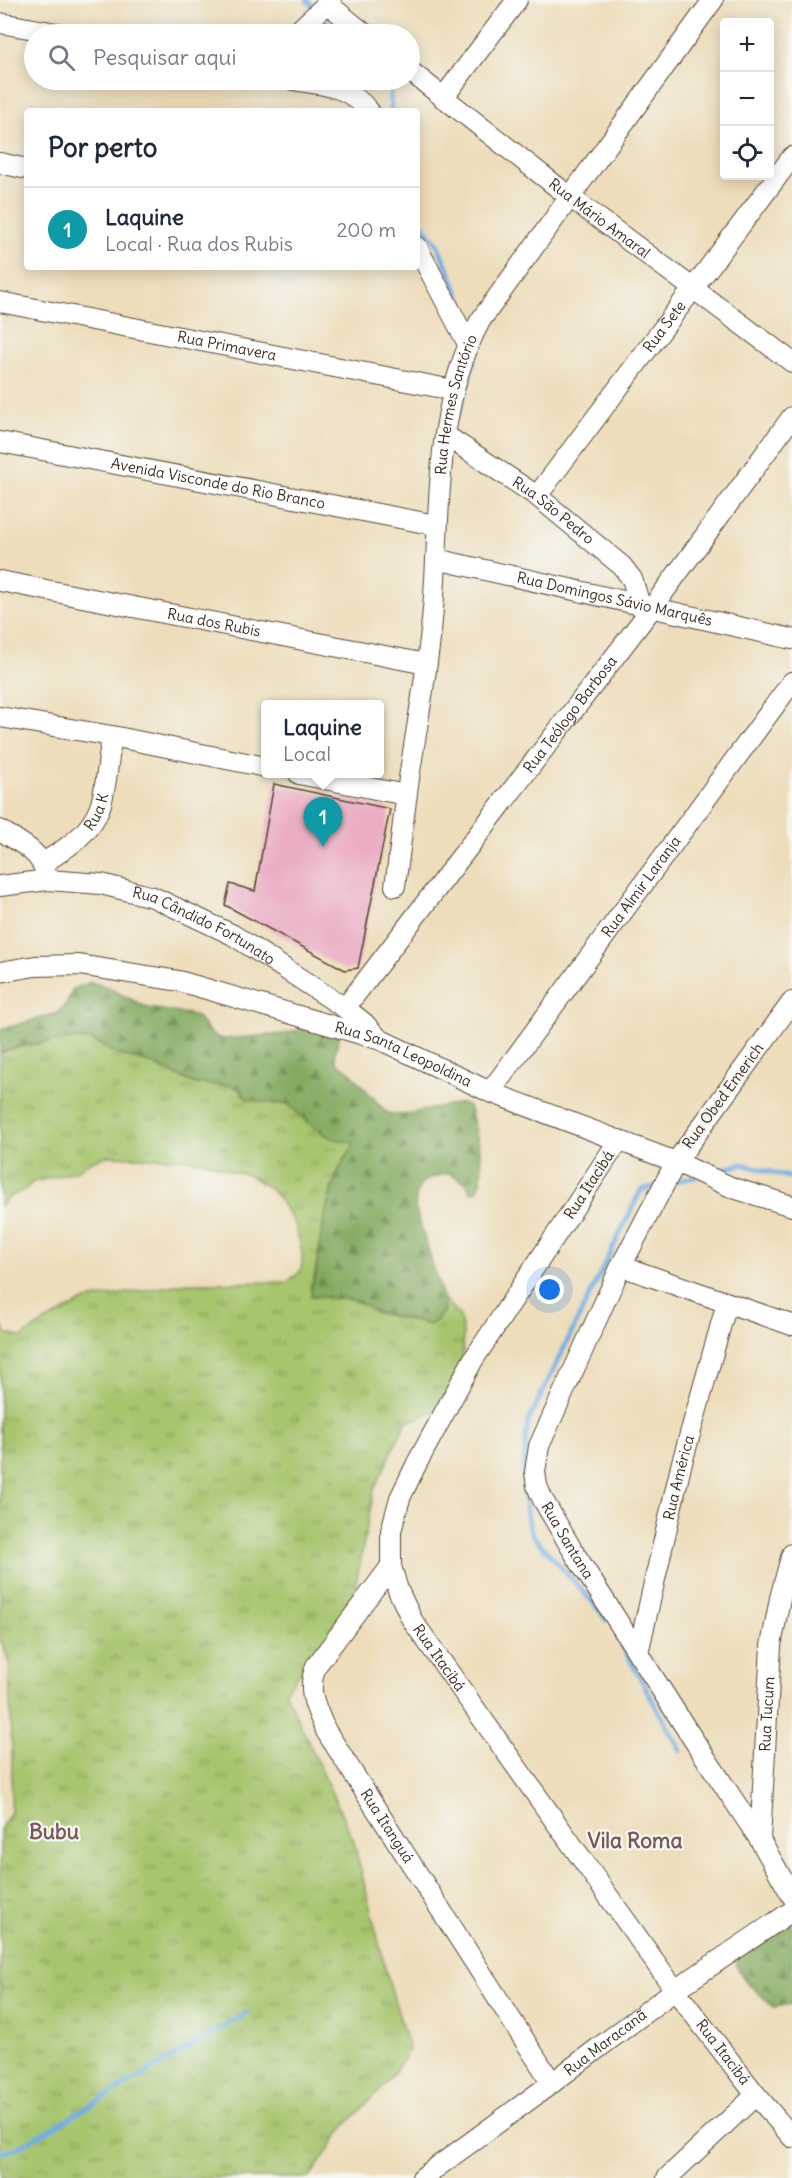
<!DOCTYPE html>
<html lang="pt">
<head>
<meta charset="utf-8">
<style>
	body { margin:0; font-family:Delius,sans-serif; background:#f2f2f3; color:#1f2937 }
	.controls { position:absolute; right:18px; top:18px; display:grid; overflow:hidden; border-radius:6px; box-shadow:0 3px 15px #0003 }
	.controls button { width:54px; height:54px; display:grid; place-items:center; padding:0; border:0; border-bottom:2px solid #e0e1e3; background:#fff; color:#1f2937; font:30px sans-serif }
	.you { position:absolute; left:550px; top:1290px; width:21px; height:21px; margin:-15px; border:4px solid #fff; border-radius:50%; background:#1a73e8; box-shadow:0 0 0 9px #1a73e833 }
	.badge { display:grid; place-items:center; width:39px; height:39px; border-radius:50%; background:#2563eb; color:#fff; font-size:20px; font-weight:700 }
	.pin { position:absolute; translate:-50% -50px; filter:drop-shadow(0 2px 3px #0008) }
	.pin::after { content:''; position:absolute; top:32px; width:21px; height:18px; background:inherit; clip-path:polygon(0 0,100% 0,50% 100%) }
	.popup { position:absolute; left:261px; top:700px; width:123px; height:78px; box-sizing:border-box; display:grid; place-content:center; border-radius:6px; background:#fff; filter:drop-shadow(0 2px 4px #0005); font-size:20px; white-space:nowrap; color:#747a83 }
	.popup b { font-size:22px; color:#1f2937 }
	.popup::after { content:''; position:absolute; left:50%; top:100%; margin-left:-12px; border:12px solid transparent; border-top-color:#fff }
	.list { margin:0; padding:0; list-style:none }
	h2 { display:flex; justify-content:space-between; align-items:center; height:78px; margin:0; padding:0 24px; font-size:26px }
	h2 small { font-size:20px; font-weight:400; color:#747a83 }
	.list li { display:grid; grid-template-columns:39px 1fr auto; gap:18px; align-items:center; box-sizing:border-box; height:84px; padding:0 24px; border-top:2px solid #e0e1e3 }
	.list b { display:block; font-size:22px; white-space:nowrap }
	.list p { margin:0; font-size:20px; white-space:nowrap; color:#747a83 }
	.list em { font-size:20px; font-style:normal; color:#747a83 }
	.icon { flex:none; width:33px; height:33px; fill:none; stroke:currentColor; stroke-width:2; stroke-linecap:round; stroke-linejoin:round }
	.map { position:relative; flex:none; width:792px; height:2178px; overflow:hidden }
	.search { position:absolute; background:#fff; box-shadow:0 3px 15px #0003; left:24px; top:24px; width:396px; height:66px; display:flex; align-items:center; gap:15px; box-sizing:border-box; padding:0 21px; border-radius:33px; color:#747a83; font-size:22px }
	.panel { position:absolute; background:#fff; box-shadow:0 3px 15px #0003; left:24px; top:108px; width:396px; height:162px; border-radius:6px }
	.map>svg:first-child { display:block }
</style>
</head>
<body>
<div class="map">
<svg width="792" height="2178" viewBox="0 0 792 2178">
	<defs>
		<pattern id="grass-tufts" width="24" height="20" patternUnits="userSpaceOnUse" patternTransform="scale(1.5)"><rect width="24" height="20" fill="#a6c56d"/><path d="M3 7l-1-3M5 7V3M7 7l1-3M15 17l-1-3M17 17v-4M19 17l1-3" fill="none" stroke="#88a059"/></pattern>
		<pattern id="forest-firs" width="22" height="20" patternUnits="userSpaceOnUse" patternTransform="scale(1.5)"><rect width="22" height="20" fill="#84aa60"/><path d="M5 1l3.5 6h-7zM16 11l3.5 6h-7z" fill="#6d8b4f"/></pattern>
	</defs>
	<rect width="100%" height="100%" fill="#f6f6f2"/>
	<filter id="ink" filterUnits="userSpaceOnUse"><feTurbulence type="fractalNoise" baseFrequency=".0167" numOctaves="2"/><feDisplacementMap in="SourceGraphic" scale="12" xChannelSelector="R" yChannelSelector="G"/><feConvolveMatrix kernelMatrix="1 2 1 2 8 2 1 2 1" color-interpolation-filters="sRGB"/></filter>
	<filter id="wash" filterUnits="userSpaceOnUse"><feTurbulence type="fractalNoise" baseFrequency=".008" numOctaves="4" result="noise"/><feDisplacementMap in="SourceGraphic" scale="24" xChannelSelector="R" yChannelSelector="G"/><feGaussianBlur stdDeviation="1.35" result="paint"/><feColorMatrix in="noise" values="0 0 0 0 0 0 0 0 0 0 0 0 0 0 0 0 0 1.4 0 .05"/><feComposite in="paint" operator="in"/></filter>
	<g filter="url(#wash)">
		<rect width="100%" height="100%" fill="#edddba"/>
		<path fill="url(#grass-tufts)" stroke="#707846" stroke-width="1.5" d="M66,1039L93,1040L116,1054L147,1062L196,1084L228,1085L238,1088L262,1102L288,1104L353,1142V1147C328,1176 325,1221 318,1257C315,1268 316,1279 310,1288L314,1295L348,1299L359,1302L375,1312L414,1321L444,1310L443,1298L460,1316L463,1334V1355L458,1371L435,1412L406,1422L374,1490L350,1614L285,1691L353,1839L386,1971L409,2050L387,2083L345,2126L309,2178H0V1830L11,1812L12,1757L9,1661L0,1640V1322L7,1334L22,1337L41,1324L86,1300L187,1283L287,1282L300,1272L302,1264V1251L295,1224L277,1196L266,1186L249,1175L234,1172L211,1163L187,1159L107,1156L91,1161L78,1170L62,1175L33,1182L26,1189L9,1197L0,1206V1053L17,1047Z"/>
		<path fill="url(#forest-firs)" stroke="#606a3f" stroke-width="1.5" d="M90,982L107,987L148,1008L189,1014L198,1018L212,1035L223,1039L284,1034L322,1024L340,1033L335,1053L336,1062L348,1070L387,1113L402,1115L461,1103L469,1106C475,1126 489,1172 477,1191L471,1192L465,1182L449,1173C425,1180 417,1178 415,1207L443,1298L444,1310L437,1320L430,1325L375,1312L359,1302L348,1299L311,1296C310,1288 315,1281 316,1273C320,1236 329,1176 353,1147V1142C321,1140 310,1124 288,1104L262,1102L247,1099L238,1088L228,1085L196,1084L147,1062L116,1054L93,1040L66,1039L17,1047L0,1053V1030L57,1013L67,1003L73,989Z
			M792,1915V2004L773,2007C759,1991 735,1978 735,1955Z"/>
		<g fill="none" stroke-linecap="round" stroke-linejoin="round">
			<path stroke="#71ade2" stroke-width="5" d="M307,0L340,34
				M383,80L390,87L391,111
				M417,219L436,242L450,273L471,328
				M458,415L477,350L476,346
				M712,1172L742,1164L792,1178
				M672,1182L695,1177
				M606,1620L597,1607L534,1537C519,1509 524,1454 528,1422L641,1190L657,1186
				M619,1640L681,1751
				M0,2151L7,2152L17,2148C94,2105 170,2058 247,2013"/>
		</g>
		<g id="blocks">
			<path fill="#ebadc4" d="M274,784L390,809L358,968L345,970L225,905L230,884L255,891Z"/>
		</g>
	</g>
	<g filter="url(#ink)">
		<use href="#blocks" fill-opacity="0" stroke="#564535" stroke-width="1.5"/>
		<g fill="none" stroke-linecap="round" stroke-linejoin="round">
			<g stroke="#564535" stroke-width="22">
				<g id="minor">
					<path d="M328,4L365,34"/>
					<path d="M0,23L62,34"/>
					<path d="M295,34L331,0"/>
					<path id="s1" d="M410,71L570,197L792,362"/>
					<path d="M293,80C325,86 347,84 369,111"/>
					<path d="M443,98L517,0"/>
					<path d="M0,163L27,169"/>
					<path d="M417,247L468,344"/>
					<path id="s2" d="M0,302L453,390"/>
					<path id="s3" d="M445,435L537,496L622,566L632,579L640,605"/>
					<path id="s4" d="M0,442L436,525"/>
					<path id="s5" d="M537,496L792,157"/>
					<path id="s6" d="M436,559L792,639"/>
					<path id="s7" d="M0,581L426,664"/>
					<path d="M0,717L112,736L266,767"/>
					<path d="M299,774L406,795"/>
					<path d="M0,830C18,842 41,851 46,874"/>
					<path id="s8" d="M43,863C66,849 91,833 100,807C107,786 108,758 112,736"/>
					<path id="s9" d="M0,886L48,880L101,884L153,897L233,935L345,1008L364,1023L379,1039"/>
					<path id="s10" d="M395,886C401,844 405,801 412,759C419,713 428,666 432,620C442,519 431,413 480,321L713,0"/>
					<path id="s11" d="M0,972L35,966L79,965L179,981L381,1040L490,1092L676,1162L733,1188L792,1206"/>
					<path id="s12" d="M792,1002L676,1162L621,1266L539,1446L535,1472L537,1486L543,1500L573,1551L687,1730L760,1840L792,1896"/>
					<path id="s13" d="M345,1008L652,608L792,417"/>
					<path id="s14" d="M490,1092L792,682"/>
					<path id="s15" d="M619,1140L473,1360L417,1463L400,1498L391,1531V1566L398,1590L412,1620L675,1990L756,2095L792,2137"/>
					<path d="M621,1266L792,1325"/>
					<path id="s16" d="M391,1566L316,1666C306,1691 316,1708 326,1731L552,2083"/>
					<path id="s17" d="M638,1653L681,1466L727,1303"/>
					<path id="s18" d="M760,1840L771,1646L780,1598L792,1554"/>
					<path id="s19" d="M422,2178L552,2083L675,1990L792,1911"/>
					<path d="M667,2178L756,2095"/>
				</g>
			</g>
			<use href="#minor" stroke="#fff" stroke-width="20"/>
		</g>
	</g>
	<g text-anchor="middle" stroke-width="4.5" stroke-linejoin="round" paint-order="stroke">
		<g font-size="15" fill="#3b2a1e" stroke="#f6f6f2">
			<text dy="5" stroke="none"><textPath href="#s1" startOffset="240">Rua Mário Amaral</textPath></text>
			<text dy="5" stroke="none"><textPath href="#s5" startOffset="212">Rua Sete</textPath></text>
			<text dy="5" stroke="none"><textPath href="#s2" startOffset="231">Rua Primavera</textPath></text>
			<text dy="5" stroke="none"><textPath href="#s10" startOffset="486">Rua Hermes Santório</textPath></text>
			<text dy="5" stroke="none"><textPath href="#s4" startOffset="222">Avenida Visconde do Rio Branco</textPath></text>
			<text dy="5" stroke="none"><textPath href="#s3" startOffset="132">Rua São Pedro</textPath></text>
			<text dy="5" stroke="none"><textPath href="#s6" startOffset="183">Rua Domingos Sávio Marquês</textPath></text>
			<text dy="5" stroke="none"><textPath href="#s7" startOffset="218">Rua dos Rubis</textPath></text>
			<text dy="5" stroke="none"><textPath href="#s13" startOffset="370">Rua Teólogo Barbosa</textPath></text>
			<text dy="5" stroke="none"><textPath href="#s8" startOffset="76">Rua K</textPath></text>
			<text dy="5" stroke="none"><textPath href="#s14" startOffset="255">Rua Almir Laranja</textPath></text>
			<text dy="5" stroke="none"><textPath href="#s9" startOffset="213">Rua Cândido Fortunato</textPath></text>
			<text dy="5" stroke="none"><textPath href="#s11" startOffset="417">Rua Santa Leopoldina</textPath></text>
			<text transform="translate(723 1096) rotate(-54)" y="5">Rua Obed Emerich</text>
			<text transform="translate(589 1185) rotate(-57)" y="5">Rua Itacibá</text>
			<text dy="5" stroke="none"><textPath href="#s17" startOffset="180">Rua América</textPath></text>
			<text dy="5" stroke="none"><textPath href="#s12" startOffset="616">Rua Santana</textPath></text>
			<text dy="5" stroke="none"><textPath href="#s15" startOffset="594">Rua Itacibá</textPath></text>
			<text dy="5" stroke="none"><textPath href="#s18" startOffset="126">Rua Tucum</textPath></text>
			<text dy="5" stroke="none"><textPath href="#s16" startOffset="306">Rua Itanguá</textPath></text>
			<text dy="5" stroke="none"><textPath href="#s19" startOffset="228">Rua Maracanã</textPath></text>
			<text dy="5" stroke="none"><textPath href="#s15" startOffset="1080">Rua Itacibá</textPath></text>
		</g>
		<g font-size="21" font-weight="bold" fill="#795858" stroke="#f6f6f2">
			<text x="54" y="1839">Bubu</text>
			<text x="635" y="1848">Vila Roma</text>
		</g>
	</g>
</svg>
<div class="controls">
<button>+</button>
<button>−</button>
<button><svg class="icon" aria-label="locate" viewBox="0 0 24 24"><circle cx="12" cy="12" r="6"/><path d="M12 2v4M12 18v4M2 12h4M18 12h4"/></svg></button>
</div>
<div class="you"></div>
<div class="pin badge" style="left:323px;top:847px;background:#0f9aa8">1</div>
<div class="popup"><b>Laquine</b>Local</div>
<div class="search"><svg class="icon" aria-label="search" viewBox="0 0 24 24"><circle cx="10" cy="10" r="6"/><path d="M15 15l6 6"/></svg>Pesquisar aqui</div>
<section class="panel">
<h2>Por perto<small></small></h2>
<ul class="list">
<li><span class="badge" style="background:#0f9aa8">1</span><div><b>Laquine</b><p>Local · Rua dos Rubis</p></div><em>200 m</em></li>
</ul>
</section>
</div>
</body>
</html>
